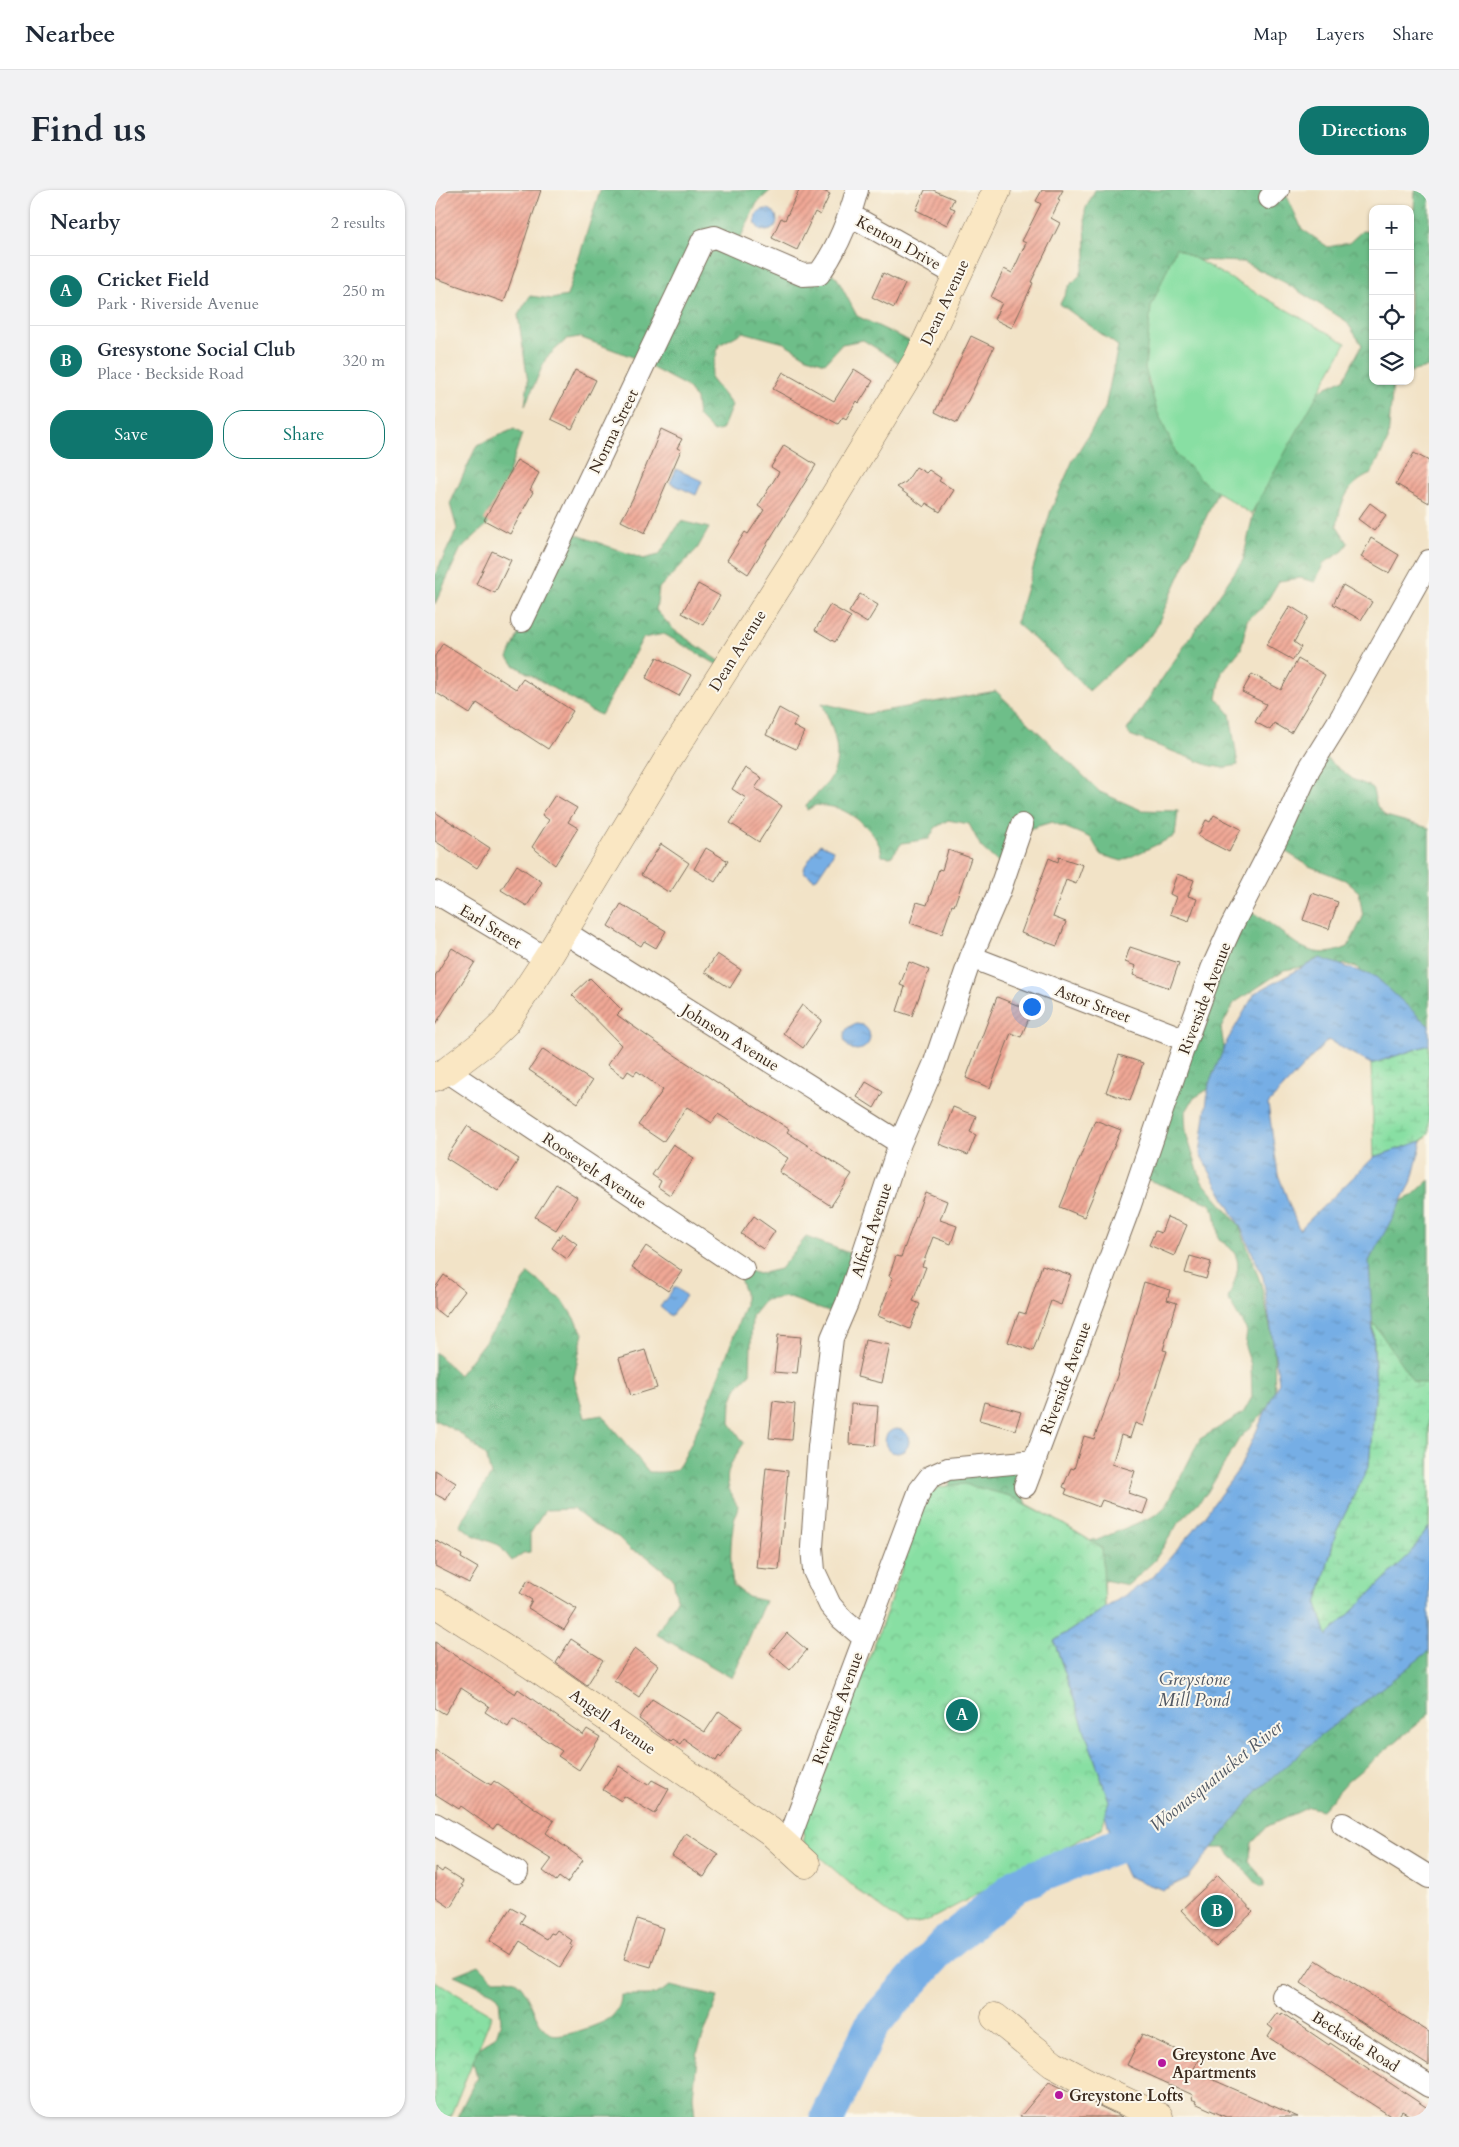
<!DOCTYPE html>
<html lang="en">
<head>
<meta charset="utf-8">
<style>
	body { margin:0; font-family:Cardo,serif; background:#f2f2f3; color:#1f2937 }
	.controls { position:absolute; right:15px; top:15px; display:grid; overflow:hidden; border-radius:10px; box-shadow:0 1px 4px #0004 }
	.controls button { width:45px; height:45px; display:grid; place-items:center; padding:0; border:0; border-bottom:1px solid #e0e1e3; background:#fff; color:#1f2937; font:25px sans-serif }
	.you { position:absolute; left:596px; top:816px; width:18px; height:18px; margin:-12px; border:4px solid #fff; border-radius:50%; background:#1a73e8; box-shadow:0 0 0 8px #1a73e833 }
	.badge { display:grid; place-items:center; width:32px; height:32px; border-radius:50%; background:#0f766e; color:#fff; font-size:16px; font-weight:700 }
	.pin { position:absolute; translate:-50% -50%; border:2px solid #fff; box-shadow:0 1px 5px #0006 }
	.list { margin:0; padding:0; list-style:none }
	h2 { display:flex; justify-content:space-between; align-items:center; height:65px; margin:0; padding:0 20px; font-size:21px }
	h2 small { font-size:16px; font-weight:400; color:#747a83 }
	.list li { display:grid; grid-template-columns:32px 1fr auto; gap:15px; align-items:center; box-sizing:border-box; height:70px; padding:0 20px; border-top:1px solid #e0e1e3 }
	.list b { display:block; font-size:19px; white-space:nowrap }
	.list p { margin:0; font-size:16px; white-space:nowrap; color:#747a83 }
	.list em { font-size:16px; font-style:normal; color:#747a83 }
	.actions { display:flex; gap:10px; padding:15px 20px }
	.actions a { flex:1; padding:11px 0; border:1px solid #0f766e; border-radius:20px; text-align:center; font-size:18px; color:#0f766e }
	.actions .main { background:#0f766e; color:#fff }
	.icon { flex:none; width:28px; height:28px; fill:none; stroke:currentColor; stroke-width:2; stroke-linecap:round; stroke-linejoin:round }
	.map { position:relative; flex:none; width:994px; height:1927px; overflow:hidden; border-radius:20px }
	header { display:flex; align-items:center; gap:30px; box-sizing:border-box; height:70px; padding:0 25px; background:#fff; border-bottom:1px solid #e0e1e3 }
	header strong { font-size:24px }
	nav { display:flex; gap:28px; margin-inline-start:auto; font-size:18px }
	.intro { display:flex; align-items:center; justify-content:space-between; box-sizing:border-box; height:120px; padding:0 30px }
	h1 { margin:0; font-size:35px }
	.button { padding:12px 22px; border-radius:20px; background:#0f766e; color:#fff; font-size:18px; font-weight:700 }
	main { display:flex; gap:30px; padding:0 30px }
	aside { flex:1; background:#fff; border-radius:20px; box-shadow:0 1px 4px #0004 }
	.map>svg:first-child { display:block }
</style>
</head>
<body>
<header>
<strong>Nearbee</strong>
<nav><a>Map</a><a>Layers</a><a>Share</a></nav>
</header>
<div class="intro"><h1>Find us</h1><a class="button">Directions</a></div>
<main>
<aside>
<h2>Nearby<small>2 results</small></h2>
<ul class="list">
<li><span class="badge">A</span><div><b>Cricket Field</b><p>Park · Riverside Avenue</p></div><em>250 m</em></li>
<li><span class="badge">B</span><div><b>Gresystone Social Club</b><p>Place · Beckside Road</p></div><em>320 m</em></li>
</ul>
<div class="actions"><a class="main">Save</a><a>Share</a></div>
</aside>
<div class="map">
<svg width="994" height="1927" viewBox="0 0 994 1927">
	<defs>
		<pattern id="forest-crowns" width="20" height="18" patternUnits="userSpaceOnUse" patternTransform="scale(1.25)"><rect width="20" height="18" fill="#6ebe89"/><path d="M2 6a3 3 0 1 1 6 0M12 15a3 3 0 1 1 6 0" fill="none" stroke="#5c9b6f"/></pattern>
		<pattern id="wetland-marsh" width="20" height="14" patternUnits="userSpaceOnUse" patternTransform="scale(1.25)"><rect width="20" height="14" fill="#88dfa3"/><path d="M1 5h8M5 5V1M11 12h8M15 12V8" fill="none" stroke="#76c08c"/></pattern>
		<pattern id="park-crowns" width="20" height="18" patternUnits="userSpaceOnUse" patternTransform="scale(1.25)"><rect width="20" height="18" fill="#88dfa3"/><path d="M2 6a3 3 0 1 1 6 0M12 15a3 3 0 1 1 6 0" fill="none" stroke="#76c08c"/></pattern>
		<pattern id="water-ripples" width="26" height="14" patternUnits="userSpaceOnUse" patternTransform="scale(1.25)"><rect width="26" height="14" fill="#76aee5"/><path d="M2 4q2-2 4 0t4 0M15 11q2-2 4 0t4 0" fill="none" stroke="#628eb9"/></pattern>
		<pattern id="building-hatch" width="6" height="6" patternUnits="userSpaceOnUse" patternTransform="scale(1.25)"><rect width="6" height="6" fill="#f0a896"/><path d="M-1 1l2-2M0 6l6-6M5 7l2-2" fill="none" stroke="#c4897a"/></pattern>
	</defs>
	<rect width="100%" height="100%" fill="#fbf7ec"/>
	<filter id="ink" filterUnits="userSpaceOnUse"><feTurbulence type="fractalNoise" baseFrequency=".02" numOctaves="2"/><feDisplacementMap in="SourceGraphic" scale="10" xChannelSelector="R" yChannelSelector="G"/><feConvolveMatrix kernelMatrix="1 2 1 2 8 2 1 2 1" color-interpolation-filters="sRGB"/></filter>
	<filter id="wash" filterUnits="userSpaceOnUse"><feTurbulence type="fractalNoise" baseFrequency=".0096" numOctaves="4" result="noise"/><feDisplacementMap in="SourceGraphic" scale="20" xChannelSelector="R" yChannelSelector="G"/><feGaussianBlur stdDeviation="1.12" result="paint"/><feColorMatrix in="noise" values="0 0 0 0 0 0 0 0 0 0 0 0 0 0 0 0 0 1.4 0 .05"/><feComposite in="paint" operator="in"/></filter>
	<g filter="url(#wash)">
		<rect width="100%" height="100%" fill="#f2e3c7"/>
		<path fill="url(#forest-crowns)" stroke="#547454" d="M165,0H336L322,13L301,57L374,89L389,75L402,88L422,126L489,158L476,180L428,150L407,154L390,173L372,167L349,153L308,142L284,155L275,188L297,215L287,240L279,242L263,226L261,209L251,196L195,166L144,147L132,149L111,168L90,216L93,192L83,125L95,106L117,109L132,106Z
			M660,0H795L798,3L807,0H849L867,39L893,57L914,53L927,41L938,42V191H958L953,250L936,284C912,294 906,311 902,336L913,353L908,361L889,373L880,392L865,388L844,391L829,416L812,430L806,459L787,482L782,508L795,524L803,575L788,578L773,575L695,545L692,540L808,370L827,285L875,205L909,189L927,155L911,131L849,92L808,72L739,69L726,138L712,191L716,201L768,276L788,290L719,442L654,501L622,469L581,433L616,320L638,270L670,218L683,156L625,114L634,96L645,85L651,67L650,20Z
			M980,0H994V177L975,182V24L979,20Z
			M79,239L87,244L58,329L25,360L0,414V385L22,339L15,314L42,255Z
			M246,331L274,338L262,359L224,398L221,420L239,440L292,476L288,478L229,444L208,448L166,525L156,521L79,475L73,468L129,340L208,369L224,365Z
			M561,501L665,602L706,620L743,621L740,646L687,671L666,665L656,648L617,632L580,643L568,677L546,657L534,634L513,630L500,638L494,649L467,653L456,667L447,666C446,646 420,624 402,618C395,616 388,616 381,615L372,620L371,615C378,607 387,600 393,592C411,567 398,539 387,513L431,524Z
			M881,561L919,590L937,597L942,616L951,626L994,638V837L939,812L923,778L910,774L885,783L867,777L849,780L799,813L786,838L792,877L780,895L759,908L750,923L751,943L766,990L804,1035L826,1094L839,1155L840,1211L804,1249L772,1303L742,1335L720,1370L693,1395L669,1390L670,1415L505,1297L515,1296L512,1277L582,1281L586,1299L592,1314L618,1328L656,1351L659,1349L660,1351L721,1325L731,1316L765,1249L808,1223L817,1207L816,1175L810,1157L812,1141L793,1109C802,1084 813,1066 784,1050L780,1022L774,1013L703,986L801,718C808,721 817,722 823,726C855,744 871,776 913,757L928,727L924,702L910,690L874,676L835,652Z
			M994,990V1341L895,1454L878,1420L960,1273L914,1117L938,1026L977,1006Z
			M371,1047L414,1063L420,1068L399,1124L352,1107L330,1110L317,1126L315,1184L302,1197L296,1212L295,1233L309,1253C292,1278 285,1289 303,1316C295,1341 294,1369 298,1395L313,1407L330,1411L297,1488L221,1444L242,1410L238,1388L210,1365L196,1360L183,1347L159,1335L138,1319L110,1320L95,1344V1362L88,1363L77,1371L64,1355L38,1345L25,1335L56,1285L51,1266L25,1243L0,1230V1162L24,1185L74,1120L93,1083L129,1112L148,1143L139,1188L150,1228L167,1225L214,1282C221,1282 234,1283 240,1280C254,1272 301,1139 310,1115V1103L301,1077L324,1084L345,1079Z
			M994,1430V1524L913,1591L887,1620L874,1617L833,1636L817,1653L814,1672L829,1690V1697H825L790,1658H766L795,1625Z
			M44,1775L58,1789C64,1789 71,1788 77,1790C95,1794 97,1835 117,1845C125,1849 168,1834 175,1828C183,1821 186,1814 186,1805H219L235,1796L283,1807L263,1860L258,1906L260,1927H22L42,1887L36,1863L61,1846L66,1831L64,1809L59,1803L19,1785Z"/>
		<path fill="url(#wetland-marsh)" stroke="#628460" d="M994,855V944L987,951L939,967L936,874Z
			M938,1132L978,1191L994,1195V1337L975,1364L892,1446L882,1414L901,1342L934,1275L941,1198Z"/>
		<path fill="url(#park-crowns)" stroke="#628460" d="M529,1294L575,1306L618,1328L667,1358L670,1418L619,1451L674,1611L667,1638L492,1731L470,1735L420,1698L369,1653L368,1637L448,1432L493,1304L505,1297Z
			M0,1791L57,1825L15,1927H0Z"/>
		<path fill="#88dfa3" stroke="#628460" d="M741,58L911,153L816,324L772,295L742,265L722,221L710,178L716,117Z"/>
		<path fill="url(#water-ripples)" stroke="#586c82" d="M320 30a11 11 0 1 1 22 0a11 11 0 1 1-22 0Z
			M241,279L267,291L261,305L235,293Z
			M385,654L398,660V664L382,688L379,689L369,682L368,679Z
			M885,768L941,787L994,836V855L936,874L893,850L833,914L843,984L864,1040L939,967L987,951L976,994L934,1071L941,1198L934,1275L901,1342L882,1414L892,1446L975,1364L994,1337V1461L885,1546L823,1600L753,1688L728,1700L692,1686L679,1657L670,1624L674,1611L619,1451L718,1387L759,1340L804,1279L844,1192L828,1087L807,1040L765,964L774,894L792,851L820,803Z
			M409 847a13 13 0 1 1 26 0a13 13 0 1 1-26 0Z
			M239,1098H242L251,1106L236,1126L225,1117Z
			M450 1251a12 12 0 1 1 24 0a12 12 0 1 1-24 0Z"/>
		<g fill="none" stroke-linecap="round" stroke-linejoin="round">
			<path stroke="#76aee5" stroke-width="35" d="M393,1927L437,1835L510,1754L585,1693L679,1657L723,1637"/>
		</g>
		<g id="blocks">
			<path fill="url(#building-hatch)" d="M3,0H106L69,112L0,88V8Z
				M364,0H386L395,4L385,25L380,22L362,60L337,48L346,28L350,30Z
				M490,0H498L519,9L515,17L520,19L512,35L481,20Z
				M607,0H628L623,9L625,10L616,28L625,33L596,92L598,93L577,138L559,129L567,113L556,107L569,79L577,83L591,53L587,51L606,14L601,11Z
				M448,83L470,94L459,118L437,107Z
				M536,146L559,157L522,233L500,222Z
				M419,179L438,191L424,213L422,211L411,229L408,227L403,234L338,199L348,182L399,211Z
				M140,180L161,190L137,239L116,229Z
				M226,239L247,249L242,258L246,260L210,343L186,331L199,306Z
				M349,255L381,275L313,384L292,370L310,342L313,344L329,320L323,316L344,282L336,277Z
				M979,263L994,271V313L961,294Z
				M82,270L104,283L95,300L98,302L75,344L49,330Z
				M481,277L491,283L494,280L506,288L504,291L519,300L505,322L491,313L489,317L462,297L471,292Z
				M935,313L951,325L939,341L923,329Z
				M936,348L964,365L954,383L926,367Z
				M57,361L76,370L60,403L41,394Z
				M263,394L285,406L268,435L247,423Z
				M908,395L937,412L926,430L898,414Z
				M425,404L443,415L432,433L414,422Z
				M395,415L416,427L400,452L380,440Z
				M855,416L873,427L859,452L866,457L858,470L831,455Z
				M8,453L81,499L88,489L138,521L113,559L42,513L35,524L0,502V466Z
				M222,467L256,485L244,506L211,488Z
				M863,469L890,485L856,543L839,533L835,540L820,532L831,514L807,502L817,484L846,500Z
				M344,518L362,528L358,536L369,542L361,559L331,545Z
				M310,578L327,588L320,598L347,616L324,652L295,633L311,608L297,599Z
				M120,605L142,618L133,632L143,638L120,675L97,657L114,630L107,625Z
				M0,622L55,658L42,678L0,651Z
				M779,625L806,639L794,662L763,646L771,630L775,632Z
				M226,654L254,673L235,703L206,685Z
				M271,658L293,671L280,692L259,679Z
				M513,660L536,668L519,716L517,715L507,744L475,733L482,712L492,715L504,679L507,680Z
				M624,667L648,675L641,694L631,690L618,727L631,732L622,756L586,743L614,668L623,672Z
				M82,675L107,692L92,716L66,700Z
				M742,684L759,690L753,706L762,709L754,731L735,724L741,707L735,704Z
				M877,703L903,712L894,739L868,730Z
				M186,714L231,741L221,758L209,751L206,756L173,736Z
				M695,757L744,773L735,798L698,785L701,776L690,772Z
				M17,758L40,772L0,835V786Z
				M282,764L306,780L295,798L270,782Z
				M474,772L494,780L477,826L462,821L470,797L465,795Z
				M155,788L187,820L182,825L232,860L354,939L352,942L417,984L396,1016L344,982L353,968L283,924L277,933L252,917L228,952L203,935L228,900L202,881L199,885L193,881L189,887L172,875L186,855L137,805Z
				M562,807L597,821L586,847L576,843L555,898L531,888Z
				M367,815L387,830L368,858L348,843Z
				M108,859L157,891L143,913L94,880Z
				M684,865L708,873L695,911L671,902Z
				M431,892L448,902L439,918L422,907Z
				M518,917L541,926L535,942L541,945L533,965L504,954Z
				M660,930L686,940L649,1027L625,1017Z
				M32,936L84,969L63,1001L11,968Z
				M238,954L259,968L235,1005L223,997L226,991L217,985Z
				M121,994L142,1007L121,1040L100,1027Z
				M490,1002L512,1011L505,1030L522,1036L516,1054L498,1047L487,1076L491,1077L478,1111L485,1114L475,1139L443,1126L458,1088L454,1086L461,1066L466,1067Z
				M319,1026L340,1041L328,1059L306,1044Z
				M732,1027L752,1035L739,1066L714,1055L720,1041L726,1043Z
				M127,1043L142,1054L132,1069L117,1058Z
				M211,1056L247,1081L233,1101L197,1077Z
				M755,1066L776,1072L771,1089L750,1083Z
				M607,1075L636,1085L626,1115L616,1111L598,1161L573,1152L584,1122L591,1124Z
				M9,1085L30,1101L10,1127L0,1119V1098Z
				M709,1092L735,1100L732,1110L742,1113L728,1160L732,1161L708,1236L700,1233L695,1248L686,1245L677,1274L700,1281L693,1303L713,1310L708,1324L667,1310L664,1317L630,1304L632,1299L628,1297L636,1278L639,1279L649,1246L659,1249L682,1186Z
				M343,1145L366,1147L362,1184L339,1182Z
				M430,1150L455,1155L447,1193L422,1187Z
				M210,1160L222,1198L196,1206L184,1168Z
				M338,1211L360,1214L357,1250L334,1248Z
				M549,1212L586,1222L580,1240L544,1230Z
				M416,1214L443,1216L440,1256L414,1254Z
				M331,1278L353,1281L344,1380L321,1378Z
				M0,1280L21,1293L11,1310L0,1304Z
				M0,1350L27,1365L26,1368L43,1378L34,1393L0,1376Z
				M93,1390L142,1419L129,1440L93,1418L97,1410L85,1403Z
				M352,1443L372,1460L355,1480L335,1463Z
				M136,1449L168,1470L152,1495L121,1473Z
				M0,1452L80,1504L83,1499L148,1545L152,1539L165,1547L144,1580L123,1566L127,1561L78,1529L73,1537L50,1522L54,1516L26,1498L10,1524L0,1518Z
				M200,1458L223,1475L204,1507L179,1490Z
				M217,1509L270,1542L284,1521L307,1537L286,1568L284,1566L281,1571L249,1549L245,1555L237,1550L235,1552L204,1529Z
				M0,1560L56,1595L59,1591L119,1631L111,1643L148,1670L132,1693L124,1687L121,1691L108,1681L117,1669L62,1634L58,1639L26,1616L24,1619L0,1604Z
				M184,1576L213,1595L217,1590L234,1599L220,1624L189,1606L186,1611L168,1600Z
				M251,1643L283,1664L269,1687L237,1666Z
				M0,1677L7,1682L9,1679L28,1691L26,1695L28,1696L15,1717L0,1707Z
				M783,1685L818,1722L781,1757L746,1720Z
				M76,1717L90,1725L85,1733L112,1749L116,1743L119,1744L122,1740L138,1751L136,1755L138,1756L125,1777L85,1751L76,1765L54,1751Z
				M202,1729L228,1738L216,1777L189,1769Z
				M881,1770L994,1842V1876L866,1793Z
				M842,1823L846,1825L847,1823L894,1855L895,1853L994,1919V1927H977L967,1921L963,1927H957L833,1847L838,1839L833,1835Z
				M707,1844L763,1870L758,1881L863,1927H791L760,1913L761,1911L756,1909L758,1905L692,1875Z
				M614,1892L636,1902L687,1927H585Z"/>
		</g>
	</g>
	<g filter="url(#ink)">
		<use href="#blocks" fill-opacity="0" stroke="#7b6b59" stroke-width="1"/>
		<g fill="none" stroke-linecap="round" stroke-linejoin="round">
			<g stroke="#7b6b59" stroke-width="24">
				<path id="street" d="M835,8L843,0
					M415,25L522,85
					M87,431L268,50L280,47L368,85L384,84C402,59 414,30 422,0
					M0,702L112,769
					M128,741L465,953
					M536,767L751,850
					M12,881L308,1079
					M590,1296L695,1015L751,850L777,779L796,737L850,632L874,579L907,526L994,371
					M428,1447L407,1429L395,1415L379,1381L377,1357L384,1257L397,1148L412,1113L465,953L499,875L536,767L564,702L587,635
					M0,1634L82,1682
					M908,1634L994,1687
					M352,1655L485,1300L495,1287L513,1279L600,1271
					M848,1806L994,1896"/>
			</g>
			<g stroke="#7b6b59" stroke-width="29">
				<path id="secondary" d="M0,887L12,881L49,853L70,833L112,769L233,569L375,346L483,169L562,0
					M0,1413L98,1476L335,1641L371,1674
					M560,1827L618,1874L668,1901L724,1927"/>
			</g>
			<use href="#street" stroke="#fff" stroke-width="22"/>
			<use href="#secondary" stroke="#fae7c3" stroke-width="28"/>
		</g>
	</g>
	<g fill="#b5179e" stroke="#fbf7ec" stroke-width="2">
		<circle cx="727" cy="1873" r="5"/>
		<circle cx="624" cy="1905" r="5"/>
	</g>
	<g text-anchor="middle" stroke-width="4" stroke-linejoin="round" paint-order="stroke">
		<g font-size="16" fill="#3b2a1e" stroke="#fbf7ec">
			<text transform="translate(464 52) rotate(29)" y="6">Kenton Drive</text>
			<text transform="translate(509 112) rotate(-65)" y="6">Dean Avenue</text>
			<text transform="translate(178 241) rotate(-64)" y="6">Norma Street</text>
			<text transform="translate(302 460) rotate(-58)" y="6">Dean Avenue</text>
			<text transform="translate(56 736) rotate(31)" y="6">Earl Street</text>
			<text transform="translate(769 808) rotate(-69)" y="6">Riverside Avenue</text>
			<text transform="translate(658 813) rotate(21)" y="6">Astor Street</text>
			<text transform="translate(296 847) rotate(32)" y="6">Johnson Avenue</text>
			<text transform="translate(160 980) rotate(34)" y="6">Roosevelt Avenue</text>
			<text transform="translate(436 1040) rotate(-72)" y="6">Alfred Avenue</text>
			<text transform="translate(630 1188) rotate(-70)" y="6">Riverside Avenue</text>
			<text transform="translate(402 1518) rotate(-70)" y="6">Riverside Avenue</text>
			<text transform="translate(178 1531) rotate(35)" y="6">Angell Avenue</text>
			<text transform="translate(921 1851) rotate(32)" y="6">Beckside Road</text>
		</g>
		<g font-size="16" font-weight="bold" fill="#3b2a1e" stroke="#fbf7ec" text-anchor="start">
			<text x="737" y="1870">Greystone Ave<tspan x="737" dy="18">Apartments</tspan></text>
			<text x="634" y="1911">Greystone Lofts</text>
		</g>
		<g font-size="18" font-style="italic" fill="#505864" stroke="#fbf7ec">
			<text x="759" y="1495">Greystone<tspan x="759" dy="21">Mill Pond</tspan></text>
			<text transform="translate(781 1586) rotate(-39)" y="6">Woonasquatucket River</text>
		</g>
	</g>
</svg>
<div class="controls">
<button>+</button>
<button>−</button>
<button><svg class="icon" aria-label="locate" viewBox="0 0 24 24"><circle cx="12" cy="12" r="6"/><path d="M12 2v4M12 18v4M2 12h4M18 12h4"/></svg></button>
<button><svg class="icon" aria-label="layers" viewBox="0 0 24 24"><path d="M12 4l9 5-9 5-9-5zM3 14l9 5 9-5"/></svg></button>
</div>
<div class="you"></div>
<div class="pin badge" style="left:527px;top:1525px">A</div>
<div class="pin badge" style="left:782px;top:1721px">B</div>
</div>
</main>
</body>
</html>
